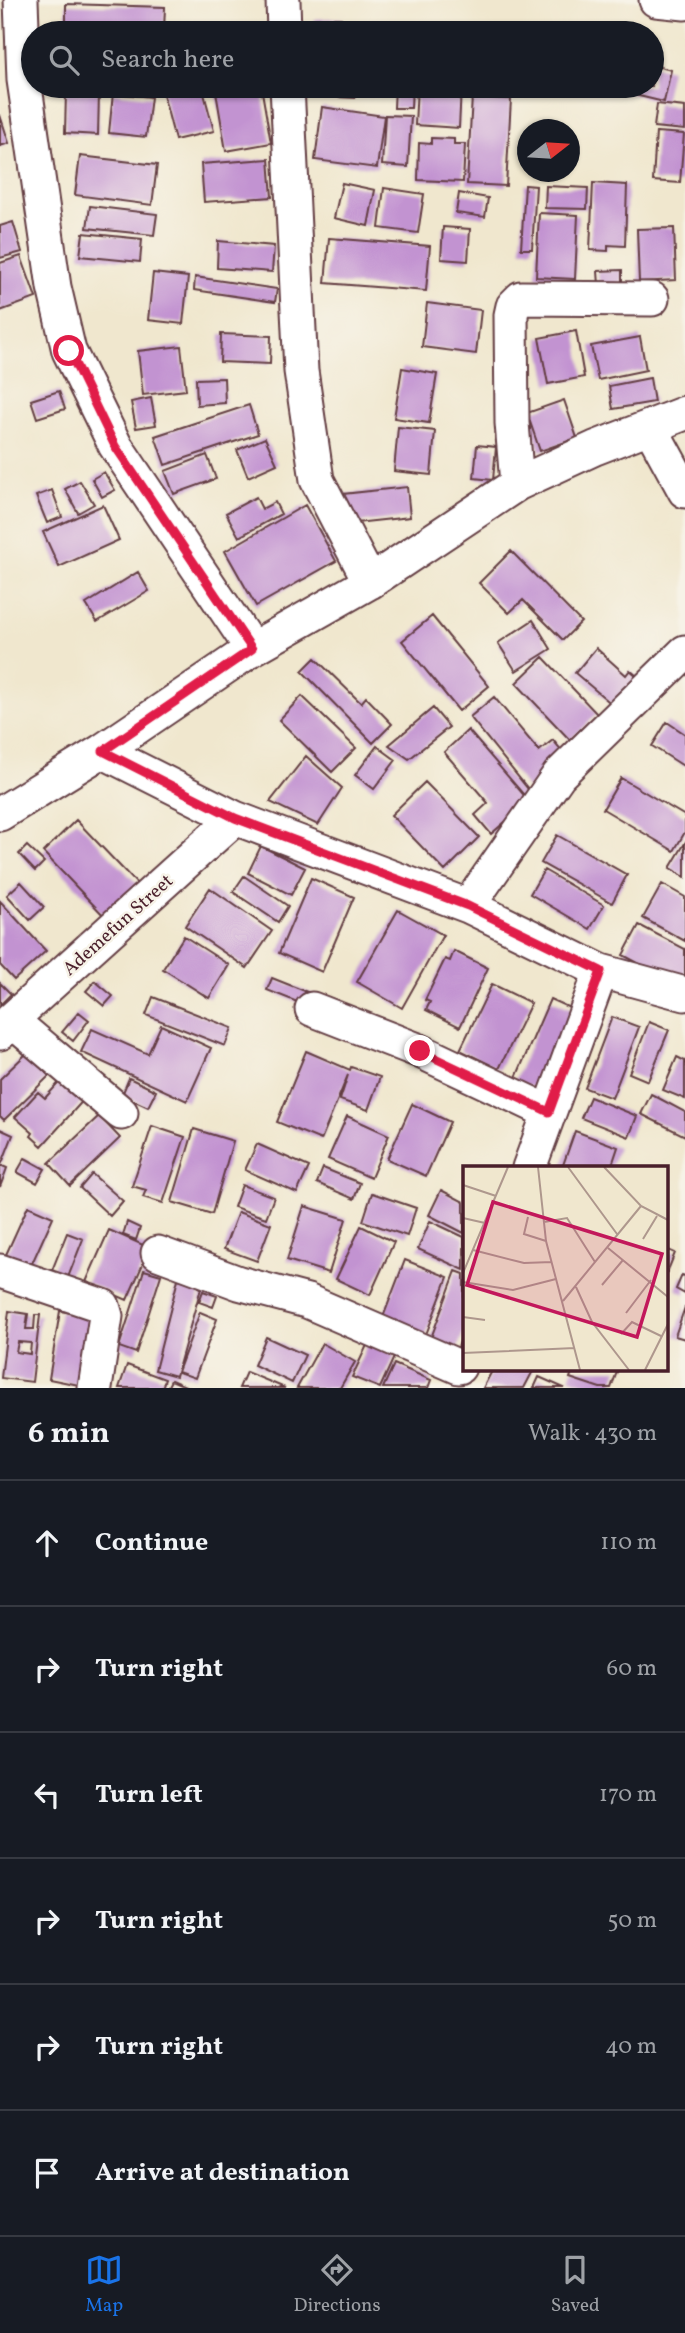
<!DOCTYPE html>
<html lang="en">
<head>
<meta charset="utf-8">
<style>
	body { margin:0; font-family:Vollkorn,serif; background:#242831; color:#f1f3f6 }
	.compass { position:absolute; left:517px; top:119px; width:63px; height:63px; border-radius:50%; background:#171b24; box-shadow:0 2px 5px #0004; rotate:73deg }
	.stop { position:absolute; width:21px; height:21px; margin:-16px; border:5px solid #e11d48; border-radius:50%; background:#fff }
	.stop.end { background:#e11d48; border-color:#fff; box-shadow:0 2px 7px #0008 }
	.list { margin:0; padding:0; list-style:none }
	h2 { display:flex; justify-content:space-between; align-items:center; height:91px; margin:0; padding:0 28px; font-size:30px }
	h2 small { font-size:23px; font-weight:400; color:#9ea1a6 }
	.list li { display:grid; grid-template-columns:46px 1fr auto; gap:21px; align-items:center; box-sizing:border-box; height:126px; padding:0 28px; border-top:2px solid #363941 }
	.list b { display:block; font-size:26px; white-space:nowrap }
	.list em { font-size:23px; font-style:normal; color:#9ea1a6 }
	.icon { flex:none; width:38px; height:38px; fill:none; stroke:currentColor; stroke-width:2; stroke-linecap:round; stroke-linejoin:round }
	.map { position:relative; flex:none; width:685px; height:1388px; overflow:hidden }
	.search { position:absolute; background:#171b24; box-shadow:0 2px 5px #0004; left:21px; right:21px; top:21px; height:77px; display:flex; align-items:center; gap:18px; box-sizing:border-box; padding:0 24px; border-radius:38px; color:#9ea1a6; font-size:26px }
	.sheet { height:847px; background:#171b24 }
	nav { display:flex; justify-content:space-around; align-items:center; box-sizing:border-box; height:98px; border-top:2px solid #363941; background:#171b24; font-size:19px; color:#9ea1a6 }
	nav a { display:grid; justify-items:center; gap:4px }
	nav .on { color:#1a73e8 }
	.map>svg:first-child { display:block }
</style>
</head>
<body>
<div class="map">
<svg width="685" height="1388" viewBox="0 0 685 1388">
	<rect width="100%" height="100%" fill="#f7f3e8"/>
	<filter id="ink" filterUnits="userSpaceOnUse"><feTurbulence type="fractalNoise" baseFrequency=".0143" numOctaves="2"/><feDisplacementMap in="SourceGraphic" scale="14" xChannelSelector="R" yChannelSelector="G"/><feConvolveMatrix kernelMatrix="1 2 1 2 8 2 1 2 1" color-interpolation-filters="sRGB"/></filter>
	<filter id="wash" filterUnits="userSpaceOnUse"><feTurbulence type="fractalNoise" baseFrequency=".00686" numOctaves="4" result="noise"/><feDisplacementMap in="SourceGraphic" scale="28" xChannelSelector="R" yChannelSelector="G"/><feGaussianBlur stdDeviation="1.57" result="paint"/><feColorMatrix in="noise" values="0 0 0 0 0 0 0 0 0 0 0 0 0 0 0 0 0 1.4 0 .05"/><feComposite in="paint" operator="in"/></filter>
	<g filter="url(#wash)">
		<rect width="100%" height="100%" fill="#f0e7ce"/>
		<g id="blocks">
			<path fill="#c293d1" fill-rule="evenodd" d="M66,4L165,7L164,30L66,26Z
				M341,18V33H314V19Z
				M345,22L367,24L366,33H344Z
				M652,65L671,70L664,102L618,91L619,86H652Z
				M161,86H202L214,131L175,140Z
				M215,86H261L271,143L226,151Z
				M319,86H355V98L318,96Z
				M359,86H378L377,95L359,93Z
				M395,86H412L411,108H394Z
				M417,86L461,88L459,128L415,125Z
				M66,92L99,93L98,135L65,133Z
				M113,93L151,97L146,137L109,133Z
				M472,97L511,99L506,186L467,184Z
				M657,104L685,107V130L654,127Z
				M322,107L384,116L377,168L315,160Z
				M0,115L9,143L0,146Z
				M385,115L411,116L408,167L382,165Z
				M656,132L684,134L680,183L653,181Z
				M431,138L454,139V144H465L463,182L418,180L419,143L431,144Z
				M80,156L157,165L152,205L75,195Z
				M269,159L272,197L204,202L201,164Z
				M342,183L375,190L368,226L334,218Z
				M593,183L627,185L625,246L608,245V251L590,250Z
				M525,185L536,186L532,249H521Z
				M546,186L588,188L587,209L545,208Z
				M384,188L424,194L418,233L379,228Z
				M459,193L488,198L485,217L456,213Z
				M90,206L157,214L154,235L87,228Z
				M539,213L578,215L575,279L536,277Z
				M13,222L22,252L0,258V226Z
				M443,227L470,229L468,261L441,259Z
				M674,228L676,280L639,282L637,229Z
				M83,233L142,239L140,262L80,256Z
				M329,238L430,246L426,291L325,283Z
				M218,241L274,246L272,272L217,268Z
				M21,256L36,298L0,311V263Z
				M622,270V283L599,285L598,271Z
				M153,273L188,277L183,324L148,320Z
				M195,277L277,289L275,302L194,290Z
				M427,303L481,310L476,354L422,347Z
				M576,331L584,377L548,384L539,338Z
				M221,334L271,336L270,364L220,362Z
				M640,337L646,370L598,380L591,346Z
				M181,346L186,390L143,395L138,351Z
				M402,368L437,374L429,423L394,418Z
				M224,378L225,403L197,405L196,379Z
				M650,378L654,402L613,409L609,386Z
				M59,391L65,409L37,418L31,400Z
				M151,398L156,425L136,428L131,402Z
				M564,400L577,438L540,451L527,413Z
				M249,405L258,434L165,465L155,436Z
				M398,427L435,431L431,475L394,471Z
				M265,438L277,464L248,477L237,450Z
				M477,445L496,447L493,480L474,478Z
				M207,455L216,479L174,494L165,471Z
				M104,472L115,490L102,497L92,479Z
				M80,481L94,504L78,513L65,489Z
				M407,487L410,517L347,524L343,494Z
				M52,490L62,517L47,523L36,496Z
				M256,497L262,509L275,502L281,514L239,537L226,513Z
				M103,505L119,540L59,567L43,532Z
				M305,505L336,561L256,606L225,551Z
				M511,551L581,622L563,640L523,600L509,613L479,583Z
				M138,572L149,591L97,622L86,604Z
				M432,616L489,686L459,711L402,641Z
				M533,620L551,649L516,671L498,643Z
				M596,648L626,675L630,670L644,682L620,711L575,673Z
				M543,657L597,714L570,740L516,683Z
				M315,658L361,703L366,697L392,724L373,743L302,671Z
				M302,696L356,748L332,772L279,720Z
				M494,697L539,751L553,740L567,757L528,789L470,717Z
				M433,708L449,727L409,759L389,745Z
				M667,722L685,734V767L652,746Z
				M468,730L529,801L491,834L475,815L488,803L444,752Z
				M377,746L396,760L374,789L355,775Z
				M306,756L342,788L318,825L270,802Z
				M621,778L685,816V832L674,851L603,809Z
				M425,782L479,837L445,871L391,815Z
				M76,820L140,887L107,919L43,852Z
				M557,835L627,875L612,903L541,863Z
				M685,843V877L670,868Z
				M27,846L44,862L35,871L19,854Z
				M261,846L305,868L291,895L248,873Z
				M544,870L604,905L590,929L530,894Z
				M244,876L288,906L278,922L233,892Z
				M311,878L354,897L322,972L279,953Z
				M21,882L44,907L30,920L7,895Z
				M662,884L685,897V941L643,918Z
				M210,888L272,931L247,968L185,926Z
				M0,901L46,951L14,980L0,965Z
				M398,910L443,935L402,1008L357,982Z
				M639,925L685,949V988L623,955Z
				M184,936L229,965L209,998L163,969Z
				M454,951L488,968L460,1027L426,1010L430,1002L425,1000L445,959L450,961Z
				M272,978L330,1001L325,1013L267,990Z
				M95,981L113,996L104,1006L86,991Z
				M0,983L11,994L0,1005Z
				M492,984L531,1003L499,1069L460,1050Z
				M153,997L232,1028L225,1046L146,1015Z
				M550,999L583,1014L548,1094L515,1080Z
				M79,1012L89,1020L73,1041L62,1032Z
				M612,1017L639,1027L612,1098L585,1088Z
				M649,1022L669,1030L648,1081L629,1073Z
				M161,1025L211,1048L187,1101L81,1052L92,1029L148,1054Z
				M306,1051L350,1070L351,1067L380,1077L368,1110L340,1100L348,1075L321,1140L277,1122Z
				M27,1053L49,1076L4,1120L0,1116V1079Z
				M677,1057L685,1061V1099L663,1090Z
				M65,1076L87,1096L42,1146L31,1136L33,1133L15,1117L38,1092L45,1098Z
				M129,1078L156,1091L148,1107L122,1095Z
				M651,1094L685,1112V1136L641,1114Z
				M590,1097L637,1116L629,1137L581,1118Z
				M412,1104L450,1122L426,1176L387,1159Z
				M99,1116L120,1138L70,1186L49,1163Z
				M347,1116L389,1135L371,1178L328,1159Z
				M152,1126L185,1137L163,1203L143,1197L146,1190L132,1186Z
				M0,1129L13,1135L2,1163L0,1162Z
				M194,1129L233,1141L212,1214L172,1202Z
				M575,1131L618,1147L611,1168H562Z
				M257,1144L309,1167L297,1193L245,1170Z
				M25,1158L45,1169L37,1183L17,1172Z
				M0,1165L7,1168L0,1187Z
				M323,1168L360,1183L354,1199L317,1183Z
				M92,1174L123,1201L110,1216L80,1188Z
				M242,1185L274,1197L266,1218L234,1207Z
				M441,1190L464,1202V1233L429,1215Z
				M372,1193L416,1208L407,1236L363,1221Z
				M28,1206L53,1217L29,1270L4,1259Z
				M304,1206L346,1219L329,1273L287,1260Z
				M238,1212L271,1224L257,1261L224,1249Z
				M430,1221L464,1237V1270L418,1249Z
				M127,1222L140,1228L136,1240L123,1235Z
				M361,1226L394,1242L370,1295L336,1279Z
				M109,1230L150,1248L127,1300L86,1282Z
				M67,1233L83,1239L65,1285L49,1278Z
				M666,1249L675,1253L666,1275Z
				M405,1260L448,1277L425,1337L382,1320Z
				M144,1270L161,1275L136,1353L119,1347Z
				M456,1271L464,1274V1330L455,1356L428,1346Z
				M682,1275L685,1276V1294L676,1289Z
				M178,1279L199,1284V1287L201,1288L176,1376L155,1370Z
				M203,1291L217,1296L213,1307L199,1302Z
				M685,1307V1339L675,1336Z
				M9,1311L28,1314L26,1329H34L35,1315H40L32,1382L1,1378ZM18,1342L31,1343L30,1354L16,1352Z
				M60,1311L95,1317L84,1386L49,1379Z
				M200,1312L217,1319L195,1378L178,1372Z
				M266,1337L305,1355L292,1383L254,1365Z
				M322,1343L355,1362L340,1388H297Z
				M368,1343L395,1355L380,1388L352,1377Z
				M394,1364L431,1380L428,1388H383Z
				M127,1365L165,1379L162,1388H119Z
				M493,1369H534L524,1388H483Z
				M573,1369H618L611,1388H600L570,1378Z
				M246,1372L285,1388H239Z
				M539,1377L564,1388H534Z
				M171,1380L190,1388H167Z"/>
		</g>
	</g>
	<g filter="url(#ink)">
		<use href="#blocks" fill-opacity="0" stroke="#633d43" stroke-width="2"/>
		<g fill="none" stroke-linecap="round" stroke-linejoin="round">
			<g stroke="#633d43" stroke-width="37">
				<path id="minor" d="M21,0L24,80L54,287L69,351L115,445L252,649
					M283,0L284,33
					M656,0L685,3
					M287,86L301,371L317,480L370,582
					M650,427L685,491
					M517,484L512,423L511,315L513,306L521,298L652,299
					M102,751L235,818L468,906L601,971L685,994
					M0,814L102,751L252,649L370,582L517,484L595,448L685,413
					M468,906L559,775L685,652
					M312,1009L420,1051L549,1112
					M11,1020L121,1113
					M0,1033L11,1020L235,818
					M529,1168L601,971
					M158,1253L239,1283L307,1301L459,1367
					M0,1271L103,1306L106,1316L95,1388"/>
			</g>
			<use href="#minor" stroke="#fff" stroke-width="33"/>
		</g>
	</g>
	<g fill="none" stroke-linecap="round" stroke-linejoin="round" filter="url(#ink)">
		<path stroke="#e11d48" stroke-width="9" d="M69,351L115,446L252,649L103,751L235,818L468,906L601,971L549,1112L420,1051"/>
	</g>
	<g text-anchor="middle" stroke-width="5" stroke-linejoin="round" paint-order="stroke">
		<g font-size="19" fill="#4a1f2b" stroke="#f7f3e8">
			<text transform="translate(117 924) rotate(-42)" y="7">Ademefun Street</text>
		</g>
	</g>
	<g transform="translate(463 1166)">
		<rect width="205" height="205" fill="#f0e7ce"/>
		<path fill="none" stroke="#ae978d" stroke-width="2" d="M75,1L83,75L117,204M105,1L154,68M141,1L178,40L205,54M0,19L33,30M65,51L61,68L83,75M0,52L22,57M81,56L104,52L132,96M180,73L194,50M145,82L205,131M10,84L61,97L89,96M0,107L45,1M0,116L50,124L93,113M139,119L160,94M113,121L129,156L166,204M100,135L178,40M163,147L188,114M0,151L22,154M158,168L169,156L198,170M0,187L112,182M182,204L205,158"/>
		<path fill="#c2185b" fill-opacity="0.15" stroke="#c2185b" stroke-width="3.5" d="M30,36L199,88L174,171L4,119Z"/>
		<rect width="205" height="205" fill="none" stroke="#4a1f2b" stroke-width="3.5"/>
	</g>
</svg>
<svg class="compass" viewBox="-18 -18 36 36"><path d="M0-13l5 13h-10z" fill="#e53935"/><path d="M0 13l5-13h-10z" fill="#9ea1a6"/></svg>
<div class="stop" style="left:69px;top:351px"></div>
<div class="stop end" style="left:420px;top:1051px"></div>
<div class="search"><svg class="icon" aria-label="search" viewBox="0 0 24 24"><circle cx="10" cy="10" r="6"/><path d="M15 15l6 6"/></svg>Search here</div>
</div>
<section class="sheet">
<h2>6 min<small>Walk · 430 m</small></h2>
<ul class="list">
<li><svg class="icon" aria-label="ahead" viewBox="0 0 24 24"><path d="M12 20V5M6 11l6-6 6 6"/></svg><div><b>Continue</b></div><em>110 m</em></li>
<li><svg class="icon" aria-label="right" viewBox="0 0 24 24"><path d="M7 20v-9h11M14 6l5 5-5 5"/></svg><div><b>Turn right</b></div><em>60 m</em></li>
<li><svg class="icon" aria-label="left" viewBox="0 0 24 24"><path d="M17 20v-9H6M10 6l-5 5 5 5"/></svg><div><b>Turn left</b></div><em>170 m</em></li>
<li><svg class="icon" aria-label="right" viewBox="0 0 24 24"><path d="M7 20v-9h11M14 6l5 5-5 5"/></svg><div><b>Turn right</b></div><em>50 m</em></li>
<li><svg class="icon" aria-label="right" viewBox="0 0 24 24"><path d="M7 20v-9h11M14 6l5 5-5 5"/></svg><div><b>Turn right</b></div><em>40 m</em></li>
<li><svg class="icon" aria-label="arrive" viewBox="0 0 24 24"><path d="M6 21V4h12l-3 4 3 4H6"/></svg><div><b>Arrive at destination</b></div></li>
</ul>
</section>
<nav>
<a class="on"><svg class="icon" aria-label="map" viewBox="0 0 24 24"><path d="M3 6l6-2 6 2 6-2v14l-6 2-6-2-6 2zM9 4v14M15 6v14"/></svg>Map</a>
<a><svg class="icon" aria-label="directions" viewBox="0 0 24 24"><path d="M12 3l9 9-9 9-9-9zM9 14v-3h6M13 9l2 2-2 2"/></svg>Directions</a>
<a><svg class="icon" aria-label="saved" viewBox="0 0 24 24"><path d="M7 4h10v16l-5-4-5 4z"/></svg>Saved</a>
</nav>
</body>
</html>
